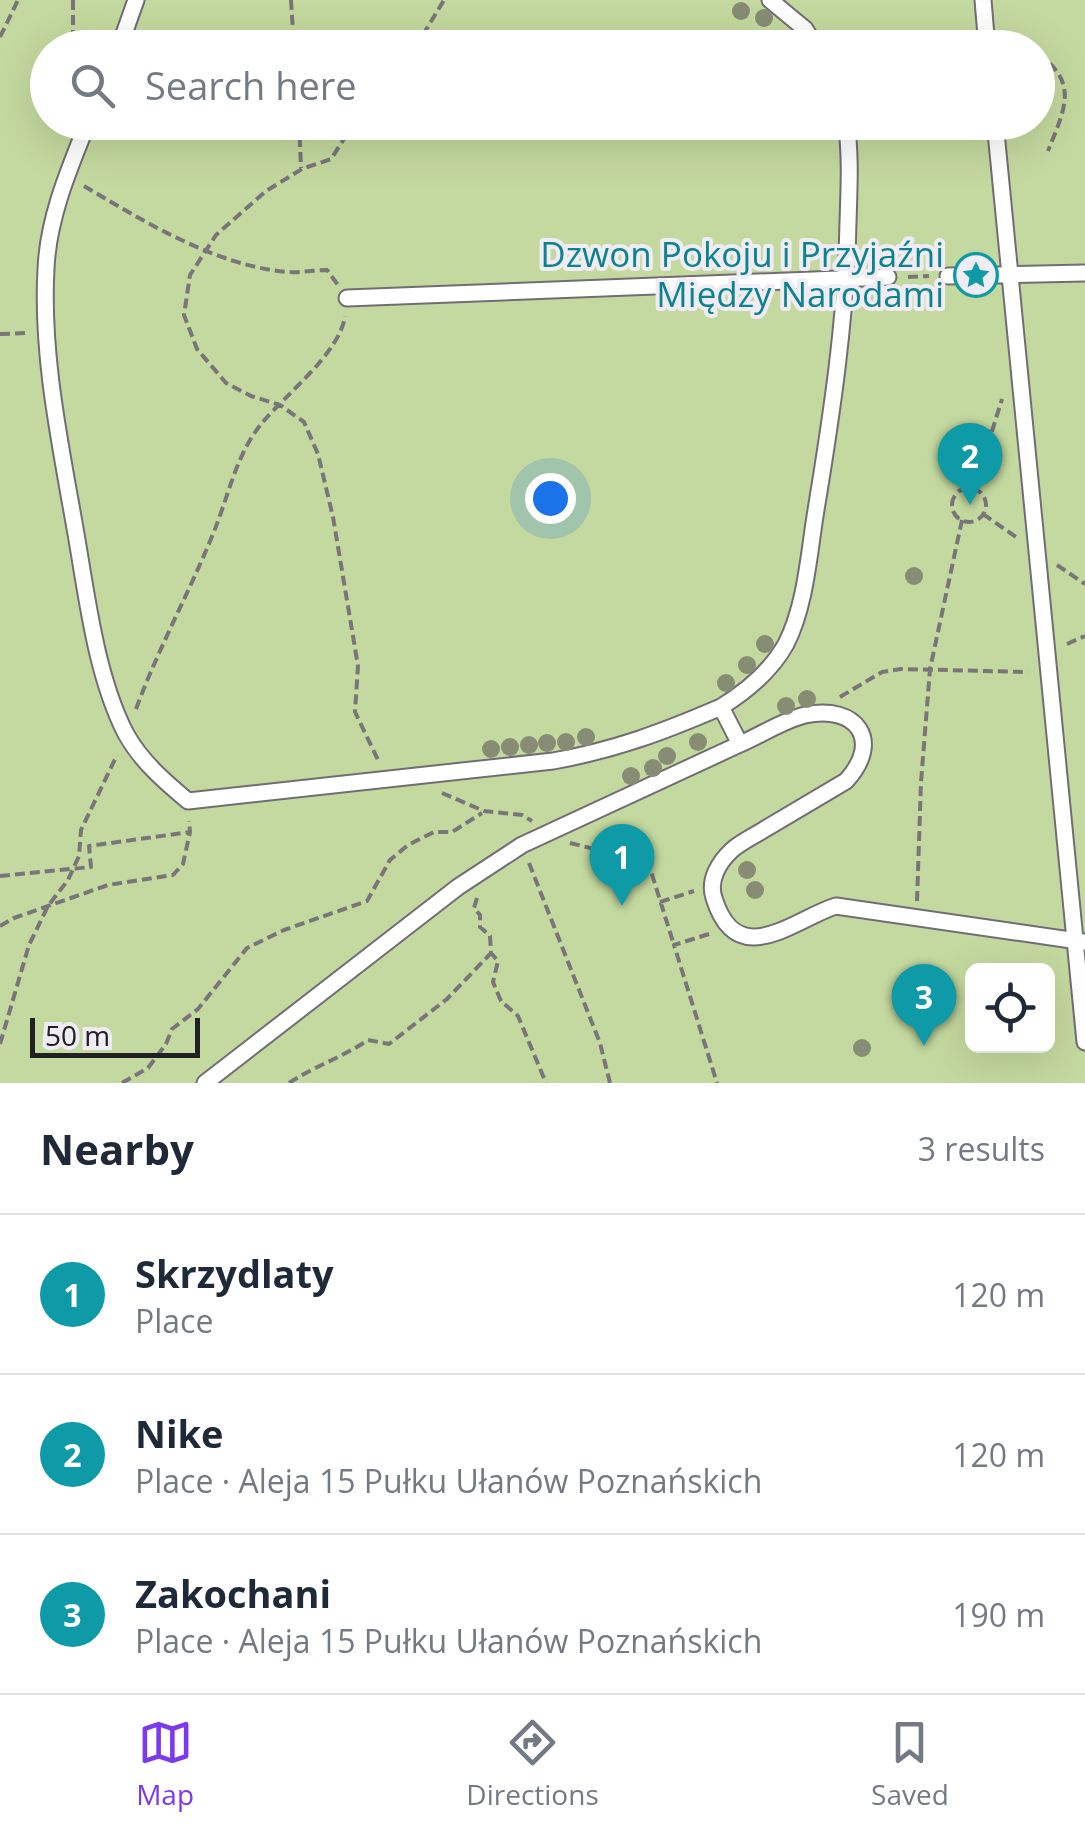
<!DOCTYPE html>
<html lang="en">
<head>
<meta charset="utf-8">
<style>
	body { margin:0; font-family:"Open Sans",sans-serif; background:#f6f6f7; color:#1f2937 }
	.controls { position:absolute; right:30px; bottom:30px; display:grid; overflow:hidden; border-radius:15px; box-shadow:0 10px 40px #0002 }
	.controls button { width:90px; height:90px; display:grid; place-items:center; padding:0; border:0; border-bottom:2px solid #e0e1e3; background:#fff; color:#1f2937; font:50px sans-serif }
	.scale { position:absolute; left:30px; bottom:25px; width:170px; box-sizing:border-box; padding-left:10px; border:5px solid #212022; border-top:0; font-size:28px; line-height:35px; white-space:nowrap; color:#212022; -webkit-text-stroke:8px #f0ecf4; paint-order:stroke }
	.you { position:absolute; left:550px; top:498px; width:35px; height:35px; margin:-25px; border:8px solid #fff; border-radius:50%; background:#1a73e8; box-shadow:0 0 0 15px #1a73e833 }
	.badge { display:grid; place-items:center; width:65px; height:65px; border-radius:50%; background:#7c3aed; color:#fff; font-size:32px; font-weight:700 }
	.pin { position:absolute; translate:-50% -82px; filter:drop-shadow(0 2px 5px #0008) }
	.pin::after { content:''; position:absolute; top:52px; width:35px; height:30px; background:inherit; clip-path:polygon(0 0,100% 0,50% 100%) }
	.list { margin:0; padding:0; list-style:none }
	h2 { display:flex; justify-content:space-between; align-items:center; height:130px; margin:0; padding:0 40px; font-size:42px }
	h2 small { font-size:32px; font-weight:400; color:#747a83 }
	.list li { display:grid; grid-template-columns:65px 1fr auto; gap:30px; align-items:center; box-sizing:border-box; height:160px; padding:0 40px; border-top:2px solid #e0e1e3 }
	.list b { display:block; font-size:38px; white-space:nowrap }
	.list p { margin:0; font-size:32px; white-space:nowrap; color:#747a83 }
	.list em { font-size:32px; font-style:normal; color:#747a83 }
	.icon { flex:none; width:55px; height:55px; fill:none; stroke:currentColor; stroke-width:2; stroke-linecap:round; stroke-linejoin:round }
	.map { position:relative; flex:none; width:1085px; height:1083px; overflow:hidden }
	.search { position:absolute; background:#fff; box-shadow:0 10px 40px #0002; left:30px; right:30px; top:30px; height:110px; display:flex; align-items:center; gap:25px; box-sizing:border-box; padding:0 35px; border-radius:55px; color:#747a83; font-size:38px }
	.sheet { height:610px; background:#fff }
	nav { display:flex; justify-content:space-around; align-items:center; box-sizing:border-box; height:140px; border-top:2px solid #e0e1e3; background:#fff; font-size:28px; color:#747a83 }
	nav a { display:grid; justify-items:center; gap:5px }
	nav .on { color:#7c3aed }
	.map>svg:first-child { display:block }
</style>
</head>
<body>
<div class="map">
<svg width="1085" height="1083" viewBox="0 0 1085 1083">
	<rect width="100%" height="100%" fill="#e3dee6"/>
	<path fill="#c4d99f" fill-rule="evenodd" d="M0,0H1085V1083H0ZM48,48H1038V122H48ZM972,971H1048V1046H972Z"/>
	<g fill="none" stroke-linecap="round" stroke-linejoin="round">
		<g stroke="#716d74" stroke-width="19">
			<path id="pedestrian" d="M770,0L805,29L817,48
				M983,0L987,48
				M119,48L136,0
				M88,122C69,169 48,218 46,269C41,357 61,447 76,534C87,597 96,676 126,734C141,761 164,781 188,801L553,761C615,750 663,732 721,707L740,744C761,735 784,720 805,715C857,704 883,741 846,781C819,797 792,813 765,829C754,836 741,842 732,850C719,862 708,880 714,898C737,973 794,919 836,906L1085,942
				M995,122L1085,1042
				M948,276L1085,273
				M347,298L888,277
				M721,707C747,691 771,671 786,644C806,605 809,552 816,510C832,413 846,319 848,222C849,188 851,155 846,122
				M205,1083L458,887L522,845L740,744"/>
		</g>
		<path stroke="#79767a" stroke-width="4" stroke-dasharray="10 5" stroke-linecap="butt" d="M73,0V48
			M291,0L294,48
			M0,37L18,0
			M1003,41L1027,48
			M415,48L444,0
			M1038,54C1080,83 1064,110 1048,151
			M299,122L301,168
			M355,122L331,159L302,169L266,191L216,235L190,275L184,315L197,349L226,383L251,396L280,405L304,422L318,454L333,517L358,666L355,712L378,760
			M84,186C145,222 216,266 288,272C300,273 314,270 327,270L338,285
			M908,277L929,276
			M0,334L27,333
			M952 505a17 17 0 1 1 34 0a17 17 0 1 1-34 0Z
			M974,489L1002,399
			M983,514L1016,537
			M1057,565L1085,584
			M1067,644L1085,636
			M840,697L882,672L901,669L1028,672
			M136,709C158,649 189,593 213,534C228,498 236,454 262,423C285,395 340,353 345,316
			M442,793L484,811L522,815L532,821
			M570,843L623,856L650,868L674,945
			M529,863L600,1043L610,1083
			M0,876L91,867L89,846L190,832L189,821
			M477,898L474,908L480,915V927L490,936L491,953L498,961L493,982L501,1001L518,1016L546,1083
			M917,901L921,782L930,669L962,520
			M660,902L694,891
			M0,926L14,918L108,885L173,875L183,864L190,832
			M709,934L674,945L717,1083
			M0,1044L29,945L48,906L68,880L79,856L81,830L117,755
			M122,1083L148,1068L166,1044L172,1029L198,1009L247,948L284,930L367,901L390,860L408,845L434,832H452L482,813
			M289,1083C315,1066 343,1057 368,1040L389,1044L447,999L491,953"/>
		<use href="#pedestrian" stroke="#fff" stroke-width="15"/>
	</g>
	<g fill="#878d74">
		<circle cx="741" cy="11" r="9"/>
		<circle cx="764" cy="18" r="9"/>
		<circle cx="914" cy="576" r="9"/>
		<circle cx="765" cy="644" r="9"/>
		<circle cx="747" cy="665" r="9"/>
		<circle cx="726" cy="683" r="9"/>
		<circle cx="807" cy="699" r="9"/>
		<circle cx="786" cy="706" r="9"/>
		<circle cx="586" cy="737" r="9"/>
		<circle cx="566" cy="742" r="9"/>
		<circle cx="698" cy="742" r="9"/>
		<circle cx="547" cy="743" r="9"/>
		<circle cx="529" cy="745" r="9"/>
		<circle cx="510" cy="747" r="9"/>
		<circle cx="491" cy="749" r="9"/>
		<circle cx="667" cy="756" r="9"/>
		<circle cx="653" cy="768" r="9"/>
		<circle cx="631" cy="776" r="9"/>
		<circle cx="747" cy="870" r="9"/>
		<circle cx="755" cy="890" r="9"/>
		<circle cx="862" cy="1048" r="9"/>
	</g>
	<defs>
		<g id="sight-ring" transform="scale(2.25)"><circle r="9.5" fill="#f0ecf4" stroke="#0f9aa8" stroke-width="1.5"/><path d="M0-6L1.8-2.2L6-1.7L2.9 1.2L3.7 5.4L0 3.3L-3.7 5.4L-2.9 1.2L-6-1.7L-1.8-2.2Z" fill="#0f9aa8"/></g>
	</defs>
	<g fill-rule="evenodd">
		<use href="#sight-ring" x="976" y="275"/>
	</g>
	<g text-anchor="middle" stroke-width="8" stroke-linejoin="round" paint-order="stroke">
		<g font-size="35" fill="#0d838f" stroke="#f0ecf4" text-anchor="end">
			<text x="944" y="267">Dzwon Pokoju i Przyjaźni<tspan x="944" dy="40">Między Narodami</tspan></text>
		</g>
	</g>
</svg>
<div class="controls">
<button><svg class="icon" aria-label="locate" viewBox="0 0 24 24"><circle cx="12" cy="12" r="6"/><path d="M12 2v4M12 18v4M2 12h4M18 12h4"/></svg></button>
</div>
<div class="scale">50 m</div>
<div class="you"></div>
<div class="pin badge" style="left:622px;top:906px;background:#0f9aa8">1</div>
<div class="pin badge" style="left:970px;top:505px;background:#0f9aa8">2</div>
<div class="pin badge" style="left:924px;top:1046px;background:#0f9aa8">3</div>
<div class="search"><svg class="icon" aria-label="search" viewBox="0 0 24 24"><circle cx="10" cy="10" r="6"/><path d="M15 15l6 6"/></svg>Search here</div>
</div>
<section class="sheet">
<h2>Nearby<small>3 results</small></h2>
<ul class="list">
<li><span class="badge" style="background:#0f9aa8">1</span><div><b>Skrzydlaty</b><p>Place</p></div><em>120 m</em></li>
<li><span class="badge" style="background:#0f9aa8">2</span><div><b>Nike</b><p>Place · Aleja 15 Pułku Ułanów Poznańskich</p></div><em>120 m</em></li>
<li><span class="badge" style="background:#0f9aa8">3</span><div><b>Zakochani</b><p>Place · Aleja 15 Pułku Ułanów Poznańskich</p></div><em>190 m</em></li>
</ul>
</section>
<nav>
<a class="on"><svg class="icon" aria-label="map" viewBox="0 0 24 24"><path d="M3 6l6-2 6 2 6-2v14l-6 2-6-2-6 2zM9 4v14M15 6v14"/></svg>Map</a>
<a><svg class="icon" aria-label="directions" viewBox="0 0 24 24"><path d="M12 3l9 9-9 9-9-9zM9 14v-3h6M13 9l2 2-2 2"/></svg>Directions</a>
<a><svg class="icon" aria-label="saved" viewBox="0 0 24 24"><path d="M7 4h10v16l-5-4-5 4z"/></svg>Saved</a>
</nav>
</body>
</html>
